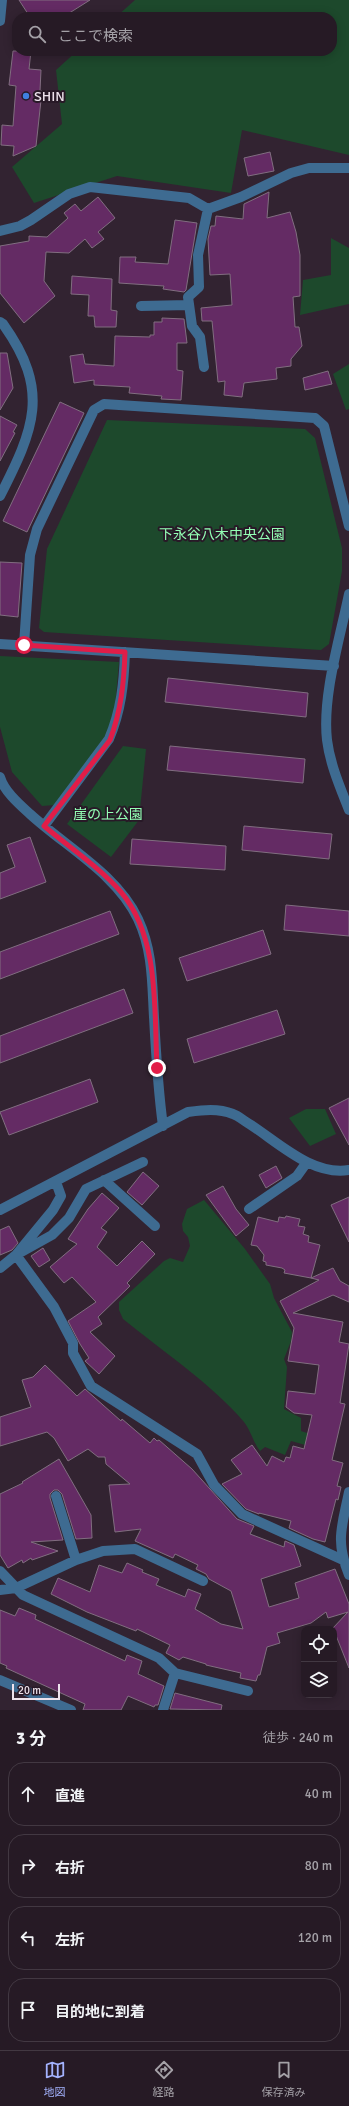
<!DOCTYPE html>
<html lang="ja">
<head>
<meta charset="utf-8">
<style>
	body { margin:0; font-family:Signika,"Noto Sans JP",sans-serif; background:#322732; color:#f1f3f6 }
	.controls { position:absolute; right:12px; bottom:12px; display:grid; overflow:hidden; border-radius:8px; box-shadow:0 2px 10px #0003 }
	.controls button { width:36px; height:36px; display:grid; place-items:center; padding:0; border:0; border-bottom:1px solid #423842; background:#261a25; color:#f1f3f6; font:20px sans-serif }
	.scale { position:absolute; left:12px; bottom:10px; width:48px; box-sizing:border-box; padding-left:4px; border:2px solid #ede2ec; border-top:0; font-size:11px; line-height:14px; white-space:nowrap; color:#ede2ec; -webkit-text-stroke:3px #281927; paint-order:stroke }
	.stop { position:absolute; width:12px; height:12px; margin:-9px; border:3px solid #e11d48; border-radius:50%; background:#fff }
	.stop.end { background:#e11d48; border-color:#fff; box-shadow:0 1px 4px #0008 }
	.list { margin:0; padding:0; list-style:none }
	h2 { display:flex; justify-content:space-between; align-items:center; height:52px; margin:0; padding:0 16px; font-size:17px }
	h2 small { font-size:13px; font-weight:400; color:#a4a1a7 }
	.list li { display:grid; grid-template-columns:26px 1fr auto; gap:12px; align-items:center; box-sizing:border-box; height:64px; margin:0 8px 8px; padding:0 8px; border:1px solid #423842; border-radius:16px }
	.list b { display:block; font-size:15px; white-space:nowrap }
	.list em { font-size:13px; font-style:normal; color:#a4a1a7 }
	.icon { flex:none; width:22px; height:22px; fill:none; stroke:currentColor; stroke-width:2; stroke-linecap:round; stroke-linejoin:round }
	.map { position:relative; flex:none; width:349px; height:1710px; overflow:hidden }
	.search { position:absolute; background:#261a25; box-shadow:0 2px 10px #0003; left:12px; right:12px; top:12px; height:44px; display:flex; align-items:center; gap:10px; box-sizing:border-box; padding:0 14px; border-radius:16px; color:#a4a1a7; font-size:15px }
	.sheet { height:340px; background:#261a25 }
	nav { display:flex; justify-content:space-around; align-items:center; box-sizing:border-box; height:56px; border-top:1px solid #423842; background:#261a25; font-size:11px; color:#a4a1a7 }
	nav a { display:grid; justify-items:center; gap:2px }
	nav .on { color:#a3b2fd }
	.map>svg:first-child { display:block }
</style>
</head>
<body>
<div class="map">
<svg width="349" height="1710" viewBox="0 0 349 1710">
	<rect width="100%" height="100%" fill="#322331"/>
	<path fill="#1d492c" d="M135,0H349V155L242,130L231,193L117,176L34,203L12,167L62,124L56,70L77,51H332V17H116Z
		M331,238L349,248V304L300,315L303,280L331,275Z
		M349,364V409L346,410L333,374Z
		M107,420L305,429L315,438L342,548V571L329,644L321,650L44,632L39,628L47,549Z
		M0,656L119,662L115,707L107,738L55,805L42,806L12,772L0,727Z
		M123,746L146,749L139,820L111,857L67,824Z
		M306,1109H325L336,1134L310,1146L289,1118Z
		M204,1200L245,1249L270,1284L274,1298L292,1332L291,1341L284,1359L287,1367L284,1409L301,1418V1431L313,1435L309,1446L291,1441L285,1455L265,1447L260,1451C253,1442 251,1431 244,1422C213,1385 161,1350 123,1319L119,1310V1302L164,1261L170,1258L183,1262L190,1246L188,1237L183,1231L182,1224L187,1209Z"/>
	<path fill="#642b64" stroke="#816e80" d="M19,0H90L63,17H30Z
		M13,51H31L29,69L41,70L40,91H42L36,146L13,156L14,146L1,145L2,125L13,126L16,86L9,85Z
		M270,152L274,171L248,176L244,158Z
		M269,192L267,218L290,212L296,232L300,255V296L293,297L295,327H299L302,346L291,359V366L276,368L277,379L244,383L242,397L224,395L225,381L218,382L212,321H202L201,308L232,305L230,274L210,275L208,239L211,226H215L216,216L243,219L244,204Z
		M98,197L115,218L98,232L104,239L92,248L85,239L69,253L46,252L44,281L55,296L24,323L0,293V246L29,241V236L47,237L68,218L64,213L75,204L81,211Z
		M175,220L197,223L186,290L184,292L163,289L164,286L119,283L120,257H136L135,262L168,264Z
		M72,276L112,279L111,310L117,311L116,327H95L94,316H88L89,295L71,294Z
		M162,318L184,319L187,343H177V370L183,371L181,400L161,399L162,396L129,393L130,387L94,385V380L74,383L70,356L83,354L85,364L114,366L115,336L150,337V335H154V322H162Z
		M0,353H7L13,388L0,410Z
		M328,371L332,384L305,390L303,378Z
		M60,402L84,413L27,532L3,521Z
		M0,416L17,425L13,432L15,433L0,461Z
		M0,562L22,563L18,617L0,615Z
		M168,678L308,693L306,717L165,702Z
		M170,746L305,759L303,783L167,770Z
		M244,826L332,834L329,859L242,850Z
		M30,837L46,882L0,899V873L15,867L7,845Z
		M132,839L226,846L225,870L130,864Z
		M286,905L349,911V936L284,930Z
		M110,911L119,934L0,979V952Z
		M263,930L271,954L187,981L179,958Z
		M124,989L133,1013L0,1063V1036Z
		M277,1010L285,1034L194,1063L187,1039Z
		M90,1079L98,1102L9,1135L0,1112Z
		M349,1098V1145L329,1108Z
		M276,1166L282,1178L266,1188L259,1175Z
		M143,1172L159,1186L142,1205L127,1192Z
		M223,1186L236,1209L249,1225L236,1236L206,1195Z
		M102,1193L119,1208L101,1228L107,1232L97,1247L117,1266L142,1241L155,1254L127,1283L130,1286L98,1317L102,1324L90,1332L115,1356L99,1374L85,1361L89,1358L80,1344L68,1321L96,1302L72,1277L64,1283L50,1267L77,1244L68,1239L88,1209Z
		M349,1197V1242L331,1205Z
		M286,1216L300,1219L298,1226L305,1227L303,1234L309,1236L308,1242L320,1245L311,1278L284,1273L285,1270L282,1268L266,1265V1262L263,1261L264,1255L257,1246L251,1245L258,1217L278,1222L279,1217L285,1218Z
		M9,1226L18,1243L12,1250L0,1255V1230Z
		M43,1248L50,1260L39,1267L31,1256Z
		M333,1268L340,1281L349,1286V1302L333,1295L293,1313L343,1322L339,1342L349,1344L340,1403L345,1404L332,1460L343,1463L337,1486L341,1487L338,1500L336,1499L325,1542L313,1539L289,1528L291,1521L259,1513V1514L246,1509L222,1484L242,1474L231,1460L252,1445L267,1466L272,1456L284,1462L286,1457L290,1458L293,1446L304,1449L312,1415L294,1413L286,1407L288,1391L315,1394L319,1365L288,1361L294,1328L280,1301L319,1280L311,1278Z
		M45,1365L77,1396L85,1389L121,1421L122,1419L150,1443L154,1438L157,1441L159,1440L192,1469L237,1519L254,1526L250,1534L284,1547L285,1541L294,1545L301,1566L261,1579L269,1607L299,1598L295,1583L335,1569L349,1604V1668L333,1628L348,1612L328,1618L326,1612L311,1623L277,1633L280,1643L267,1647L260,1675H258L256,1681L240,1678L241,1673L206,1665V1664L183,1657L179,1660L166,1653L170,1645L137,1629L136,1631L87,1612L51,1594L58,1578L90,1592L99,1565L122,1573L127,1563L143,1570L142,1572L159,1579L156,1585L185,1597L188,1589L201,1594L195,1609L221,1624L243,1629L231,1591L209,1579L206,1574L196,1569L198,1565L175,1554L173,1558L135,1541L141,1529L115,1532L109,1485L130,1484L106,1464L105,1457H98L88,1449L68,1461L54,1438L47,1432L0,1446V1417L31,1407L22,1380L33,1377Z
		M59,1459L91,1515L92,1538L76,1539L62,1494L58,1490H54L50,1494V1498L63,1540L31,1542L58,1551L32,1560L31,1558L23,1563L22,1560L8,1568L0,1555V1494L23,1483L22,1482Z
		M19,1608L36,1615L35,1619L125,1661L127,1655L142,1661L138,1674L164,1686L158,1705H155L154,1707L128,1696L121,1710H83L85,1704L6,1668L7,1666L0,1663V1610L15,1616Z
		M175,1693L222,1705L221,1710L170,1709Z"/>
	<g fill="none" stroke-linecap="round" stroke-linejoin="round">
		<path stroke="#3e6b91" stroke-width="10" d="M0,21L2,0
			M0,231L20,226L31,220L69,194L90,187L189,198L208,209L241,197L291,173L309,168H349
			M141,306L189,305
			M0,322L3,324C51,391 34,429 0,496
			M204,367L200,337L192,326L188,297L199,287L198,255L208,209
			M349,594C340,638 322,696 327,740C330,764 340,787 349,810
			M0,644L334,666
			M24,645L30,555L37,529L94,410L104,404L315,418L324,426L349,526
			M0,777C4,791 19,804 30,814C66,847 117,874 138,919C153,951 152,983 154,1017C156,1054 158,1090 163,1126
			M44,826L109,739C121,711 124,683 125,652
			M104,1180L155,1226
			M56,1182L61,1196L53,1210L16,1255L54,1307L73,1343V1353L91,1386L197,1454L214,1485L242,1514L343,1560
			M249,1209L297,1176L307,1162
			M0,1210L188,1112C203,1110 218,1108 233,1114C239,1116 245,1122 251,1125C280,1144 313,1176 349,1170
			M0,1268L16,1255L52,1235L69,1218L86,1189L143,1162
			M349,1492C342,1527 335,1540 349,1575
			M56,1496L76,1560
			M0,1571L23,1595L159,1658L175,1673L163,1710
			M0,1590L16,1588L76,1560L103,1551L135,1549L203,1581
			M175,1673L248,1691
			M0,1680L71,1710"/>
	</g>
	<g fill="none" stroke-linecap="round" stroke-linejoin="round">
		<path stroke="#e11d48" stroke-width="5" d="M24,645L125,652C124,683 121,711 110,740L44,826C69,847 99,867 121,892C160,938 154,1011 157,1068"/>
	</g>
	<circle fill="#3f7fe0" stroke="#281927" stroke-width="1.5" cx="26" cy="96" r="4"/>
	<g text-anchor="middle" stroke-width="4" stroke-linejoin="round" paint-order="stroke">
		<g font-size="14" fill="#ede2ec" stroke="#281927" text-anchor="start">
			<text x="34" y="101">SHIN</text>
		</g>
		<g font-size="14" fill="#93ffb4" stroke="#281927">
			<text x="222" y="539">下永谷八木中央公園</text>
			<text x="108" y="819">崖の上公園</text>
		</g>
	</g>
</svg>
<div class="controls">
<button><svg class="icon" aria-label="locate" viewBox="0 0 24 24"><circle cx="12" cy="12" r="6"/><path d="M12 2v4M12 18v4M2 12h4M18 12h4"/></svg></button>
<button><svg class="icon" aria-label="layers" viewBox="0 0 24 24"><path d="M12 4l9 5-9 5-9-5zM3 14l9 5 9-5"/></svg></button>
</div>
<div class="scale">20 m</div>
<div class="stop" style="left:24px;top:645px"></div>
<div class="stop end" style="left:157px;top:1068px"></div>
<div class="search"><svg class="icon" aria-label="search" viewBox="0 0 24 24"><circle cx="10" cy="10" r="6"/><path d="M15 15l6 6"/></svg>ここで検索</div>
</div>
<section class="sheet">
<h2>3 分<small>徒歩 · 240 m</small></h2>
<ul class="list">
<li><svg class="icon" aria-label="ahead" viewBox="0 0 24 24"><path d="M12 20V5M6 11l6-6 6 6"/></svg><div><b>直進</b></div><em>40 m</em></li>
<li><svg class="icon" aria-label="right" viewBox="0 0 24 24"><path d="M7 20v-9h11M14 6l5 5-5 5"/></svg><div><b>右折</b></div><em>80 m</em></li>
<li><svg class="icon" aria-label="left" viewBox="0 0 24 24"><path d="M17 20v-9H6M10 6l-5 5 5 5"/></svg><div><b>左折</b></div><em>120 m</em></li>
<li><svg class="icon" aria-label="arrive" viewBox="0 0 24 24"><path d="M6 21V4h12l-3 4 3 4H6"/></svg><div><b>目的地に到着</b></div></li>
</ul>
</section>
<nav>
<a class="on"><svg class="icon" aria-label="map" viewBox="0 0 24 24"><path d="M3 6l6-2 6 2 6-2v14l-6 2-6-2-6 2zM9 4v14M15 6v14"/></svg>地図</a>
<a><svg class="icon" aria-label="directions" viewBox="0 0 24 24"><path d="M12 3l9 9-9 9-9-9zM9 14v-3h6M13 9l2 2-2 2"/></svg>経路</a>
<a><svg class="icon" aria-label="saved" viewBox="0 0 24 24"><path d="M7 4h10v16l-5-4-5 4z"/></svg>保存済み</a>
</nav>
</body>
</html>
